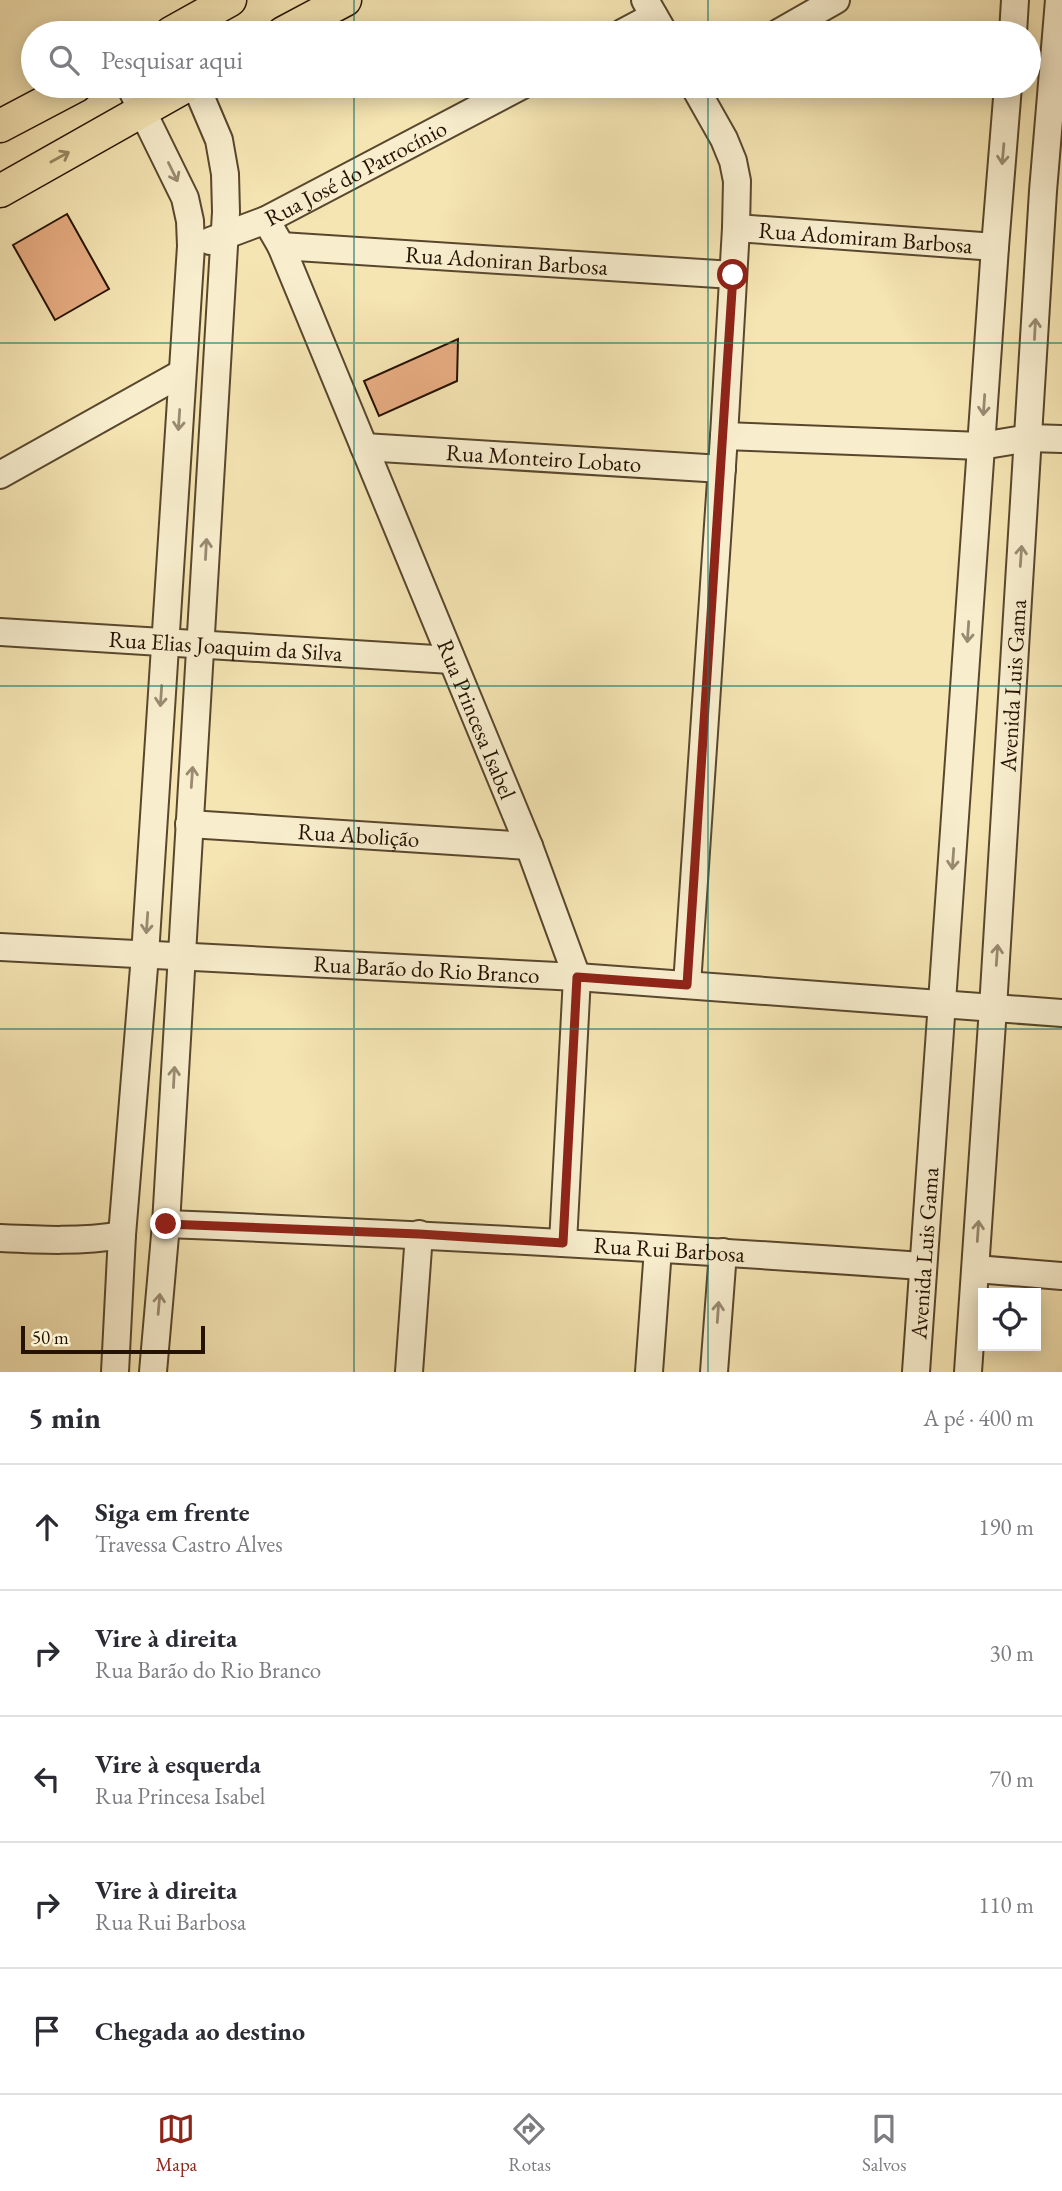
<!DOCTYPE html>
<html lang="pt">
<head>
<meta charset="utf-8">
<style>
	body { margin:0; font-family:"EB Garamond",serif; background:#f7f7f7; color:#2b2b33 }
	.controls { position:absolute; right:21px; bottom:21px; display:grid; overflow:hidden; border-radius:0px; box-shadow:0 4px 18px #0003 }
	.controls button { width:63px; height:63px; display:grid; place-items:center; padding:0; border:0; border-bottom:2px solid #e1e1e2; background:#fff; color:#2b2b33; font:35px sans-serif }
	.scale { position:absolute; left:21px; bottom:18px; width:184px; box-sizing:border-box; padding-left:7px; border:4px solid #251200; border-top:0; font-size:19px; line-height:24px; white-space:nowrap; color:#251200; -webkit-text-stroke:5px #f8eece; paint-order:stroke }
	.stop { position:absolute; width:21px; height:21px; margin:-16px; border:5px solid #8f2418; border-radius:50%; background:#fff }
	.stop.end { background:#8f2418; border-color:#fff; box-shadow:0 2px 7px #0008 }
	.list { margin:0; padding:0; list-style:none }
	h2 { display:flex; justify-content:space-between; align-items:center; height:91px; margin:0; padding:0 28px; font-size:30px }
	h2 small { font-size:23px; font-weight:400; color:#7c7c81 }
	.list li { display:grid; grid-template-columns:46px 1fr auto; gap:21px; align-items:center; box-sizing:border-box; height:126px; padding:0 28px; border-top:2px solid #e1e1e2 }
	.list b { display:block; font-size:26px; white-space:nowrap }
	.list p { margin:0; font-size:23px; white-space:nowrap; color:#7c7c81 }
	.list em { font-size:23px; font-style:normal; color:#7c7c81 }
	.icon { flex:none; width:38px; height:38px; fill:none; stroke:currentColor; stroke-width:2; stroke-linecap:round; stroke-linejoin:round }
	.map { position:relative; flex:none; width:1062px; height:1372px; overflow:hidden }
	.search { position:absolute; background:#fff; box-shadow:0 4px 18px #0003; left:21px; right:21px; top:21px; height:77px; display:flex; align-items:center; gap:18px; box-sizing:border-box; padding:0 24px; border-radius:38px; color:#7c7c81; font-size:26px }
	.sheet { height:721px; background:#fff }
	nav { display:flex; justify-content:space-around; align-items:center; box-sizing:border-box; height:98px; border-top:2px solid #e1e1e2; background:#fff; font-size:19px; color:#7c7c81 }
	nav a { display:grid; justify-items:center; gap:4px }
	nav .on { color:#8f2418 }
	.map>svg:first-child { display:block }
</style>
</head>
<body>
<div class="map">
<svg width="1062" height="1372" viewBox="0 0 1062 1372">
	<rect width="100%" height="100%" fill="#f5e5b3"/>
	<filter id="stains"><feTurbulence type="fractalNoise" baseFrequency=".00286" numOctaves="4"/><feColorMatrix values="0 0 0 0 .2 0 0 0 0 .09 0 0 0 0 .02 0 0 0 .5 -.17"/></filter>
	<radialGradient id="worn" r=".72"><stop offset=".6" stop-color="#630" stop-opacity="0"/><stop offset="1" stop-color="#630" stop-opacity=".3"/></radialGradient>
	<path fill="#e7ac81" stroke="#251200" stroke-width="2" d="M67,214L109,289L55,320L13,245Z
		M458,339L457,381L379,416L364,381Z"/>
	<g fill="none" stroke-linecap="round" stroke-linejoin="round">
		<g stroke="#59472d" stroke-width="30">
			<g id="minor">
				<path d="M645,0L664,33"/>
				<path d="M622,33L654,16"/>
				<path d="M778,33L836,0"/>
				<path d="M1013,33L1015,0"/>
				<path id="s1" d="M266,220L281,246L529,846L577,977L563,1243"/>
				<path id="s2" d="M736,228L995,247"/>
				<path id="s3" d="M210,241L266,220L521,86"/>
				<path id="s4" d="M281,246L733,275"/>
				<path d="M724,436L981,446L1029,438L1062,439"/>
				<path id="s5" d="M364,447L722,469"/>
				<path d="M0,475L182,373"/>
				<path id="s6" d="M0,632L451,660"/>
				<path id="s7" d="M189,824L529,846"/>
				<path id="s8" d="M0,947L577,977L1062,1013"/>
				<path d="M687,985L724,436L736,228L737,181L733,161L724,139L694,86"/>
				<path id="s9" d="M166,1224C418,1234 670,1248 922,1266"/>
				<path d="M0,1238C41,1240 81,1242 122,1235"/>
				<path d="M976,1269L1062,1276"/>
				<path d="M115,1372L122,1235L145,955L191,246L190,221L185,198L130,86"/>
				<path d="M153,1372L166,1224L226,212L225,174L219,140L196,86"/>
				<path d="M409,1372L419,1234"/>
				<path d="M649,1372L658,1249"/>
				<path d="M714,1372L723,1252"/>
				<path id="s10" d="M916,1372L995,247L1008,86"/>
				<path id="s11" d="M968,1372L993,1008L1043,191L1059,0"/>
			</g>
		</g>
		<g stroke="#251200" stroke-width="35">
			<path id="major" d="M171,33L230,0
				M283,33L345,0
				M0,126L76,86
				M0,191L186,86"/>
		</g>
		<path stroke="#251200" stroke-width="4.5" stroke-dasharray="2 3.5" stroke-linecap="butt" d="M245,33L257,27"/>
		<use href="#minor" stroke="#f8eece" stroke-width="26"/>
		<use href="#major" stroke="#f5e5b3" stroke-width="32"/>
	</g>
	<defs><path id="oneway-shaft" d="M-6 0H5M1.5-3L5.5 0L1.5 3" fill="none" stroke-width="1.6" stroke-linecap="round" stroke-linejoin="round" transform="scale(1.75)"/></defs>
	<g stroke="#998b71">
		<use href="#oneway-shaft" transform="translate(1003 154) rotate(95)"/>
		<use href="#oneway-shaft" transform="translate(173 172) rotate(64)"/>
		<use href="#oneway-shaft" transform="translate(1035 329) rotate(-87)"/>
		<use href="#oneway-shaft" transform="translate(984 405) rotate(94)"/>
		<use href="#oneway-shaft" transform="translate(179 420) rotate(94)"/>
		<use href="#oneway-shaft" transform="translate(206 549) rotate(-87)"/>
		<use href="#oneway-shaft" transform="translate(1021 556) rotate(-86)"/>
		<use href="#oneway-shaft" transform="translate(968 632) rotate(94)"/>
		<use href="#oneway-shaft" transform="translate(161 696) rotate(94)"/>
		<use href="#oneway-shaft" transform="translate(192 777) rotate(-86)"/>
		<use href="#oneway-shaft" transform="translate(953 859) rotate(94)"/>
		<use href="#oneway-shaft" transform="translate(147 923) rotate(94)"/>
		<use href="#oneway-shaft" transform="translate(997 955) rotate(-86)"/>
		<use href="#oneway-shaft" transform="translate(174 1077) rotate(-87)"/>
		<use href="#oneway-shaft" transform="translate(978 1231) rotate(-86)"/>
		<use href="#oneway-shaft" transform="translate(159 1304) rotate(-85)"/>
		<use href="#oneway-shaft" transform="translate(718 1312) rotate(-86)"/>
	</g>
	<use stroke="#978662" href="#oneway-shaft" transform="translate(60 157) rotate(-29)"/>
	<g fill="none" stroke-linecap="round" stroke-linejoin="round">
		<path stroke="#8f2418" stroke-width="9" d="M166,1224L419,1234L563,1243L577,977L687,985L733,275"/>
	</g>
	<path fill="none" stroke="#0f766e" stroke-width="2" stroke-opacity="0.55" d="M354,0V33M708,0V33M354,86V1372M708,86V1372M0,343H1062M0,686H1062M0,1029H1062"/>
	<g text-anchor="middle" stroke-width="7" stroke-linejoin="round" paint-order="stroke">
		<g font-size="23" fill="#251200" stroke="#f8eece">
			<text dy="8" stroke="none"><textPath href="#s3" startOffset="161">Rua José do Patrocínio</textPath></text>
			<text dy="8" stroke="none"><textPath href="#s2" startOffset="130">Rua Adomiram Barbosa</textPath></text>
			<text dy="8" stroke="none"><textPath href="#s4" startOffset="226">Rua Adoniran Barbosa</textPath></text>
			<text dy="8" stroke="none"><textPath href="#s5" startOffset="180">Rua Monteiro Lobato</textPath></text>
			<text dy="8" stroke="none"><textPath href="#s6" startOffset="226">Rua Elias Joaquim da Silva</textPath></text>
			<text dy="8" stroke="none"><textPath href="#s11" startOffset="688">Avenida Luis Gama</textPath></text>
			<text dy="8" stroke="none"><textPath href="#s1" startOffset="542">Rua Princesa Isabel</textPath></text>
			<text dy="8" stroke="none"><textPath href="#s7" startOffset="170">Rua Abolição</textPath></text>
			<text dy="8" stroke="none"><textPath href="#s8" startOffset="427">Rua Barão do Rio Branco</textPath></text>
			<text dy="8" stroke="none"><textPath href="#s9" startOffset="504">Rua Rui Barbosa</textPath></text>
			<text dy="8" stroke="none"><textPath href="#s10" startOffset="119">Avenida Luis Gama</textPath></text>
		</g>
	</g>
	<rect width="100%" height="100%" filter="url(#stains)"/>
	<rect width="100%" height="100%" fill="url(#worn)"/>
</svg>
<div class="controls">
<button><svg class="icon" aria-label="locate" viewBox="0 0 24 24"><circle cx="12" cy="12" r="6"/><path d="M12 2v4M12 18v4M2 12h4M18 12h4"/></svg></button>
</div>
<div class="scale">50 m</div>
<div class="stop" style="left:733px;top:275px"></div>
<div class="stop end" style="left:166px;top:1224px"></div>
<div class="search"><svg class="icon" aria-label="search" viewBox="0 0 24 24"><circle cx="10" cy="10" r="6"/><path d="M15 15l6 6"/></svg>Pesquisar aqui</div>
</div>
<section class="sheet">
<h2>5 min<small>A pé · 400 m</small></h2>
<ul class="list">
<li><svg class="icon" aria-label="ahead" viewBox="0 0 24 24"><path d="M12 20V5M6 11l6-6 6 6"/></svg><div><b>Siga em frente</b><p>Travessa Castro Alves</p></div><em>190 m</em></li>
<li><svg class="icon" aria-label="right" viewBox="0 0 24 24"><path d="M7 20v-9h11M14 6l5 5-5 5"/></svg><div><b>Vire à direita</b><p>Rua Barão do Rio Branco</p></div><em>30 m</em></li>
<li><svg class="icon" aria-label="left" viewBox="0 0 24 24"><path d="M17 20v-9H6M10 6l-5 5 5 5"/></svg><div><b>Vire à esquerda</b><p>Rua Princesa Isabel</p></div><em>70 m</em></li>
<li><svg class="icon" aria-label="right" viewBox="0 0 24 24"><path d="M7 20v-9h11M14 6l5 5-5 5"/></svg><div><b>Vire à direita</b><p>Rua Rui Barbosa</p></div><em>110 m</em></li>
<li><svg class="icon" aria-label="arrive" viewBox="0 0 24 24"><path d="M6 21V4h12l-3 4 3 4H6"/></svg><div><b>Chegada ao destino</b></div></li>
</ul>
</section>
<nav>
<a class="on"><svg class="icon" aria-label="map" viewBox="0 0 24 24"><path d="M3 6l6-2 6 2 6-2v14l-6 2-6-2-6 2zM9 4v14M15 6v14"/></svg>Mapa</a>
<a><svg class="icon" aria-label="directions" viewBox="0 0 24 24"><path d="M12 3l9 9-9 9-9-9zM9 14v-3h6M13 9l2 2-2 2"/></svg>Rotas</a>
<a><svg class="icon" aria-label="saved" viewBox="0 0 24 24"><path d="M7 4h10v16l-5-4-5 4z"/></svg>Salvos</a>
</nav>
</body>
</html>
